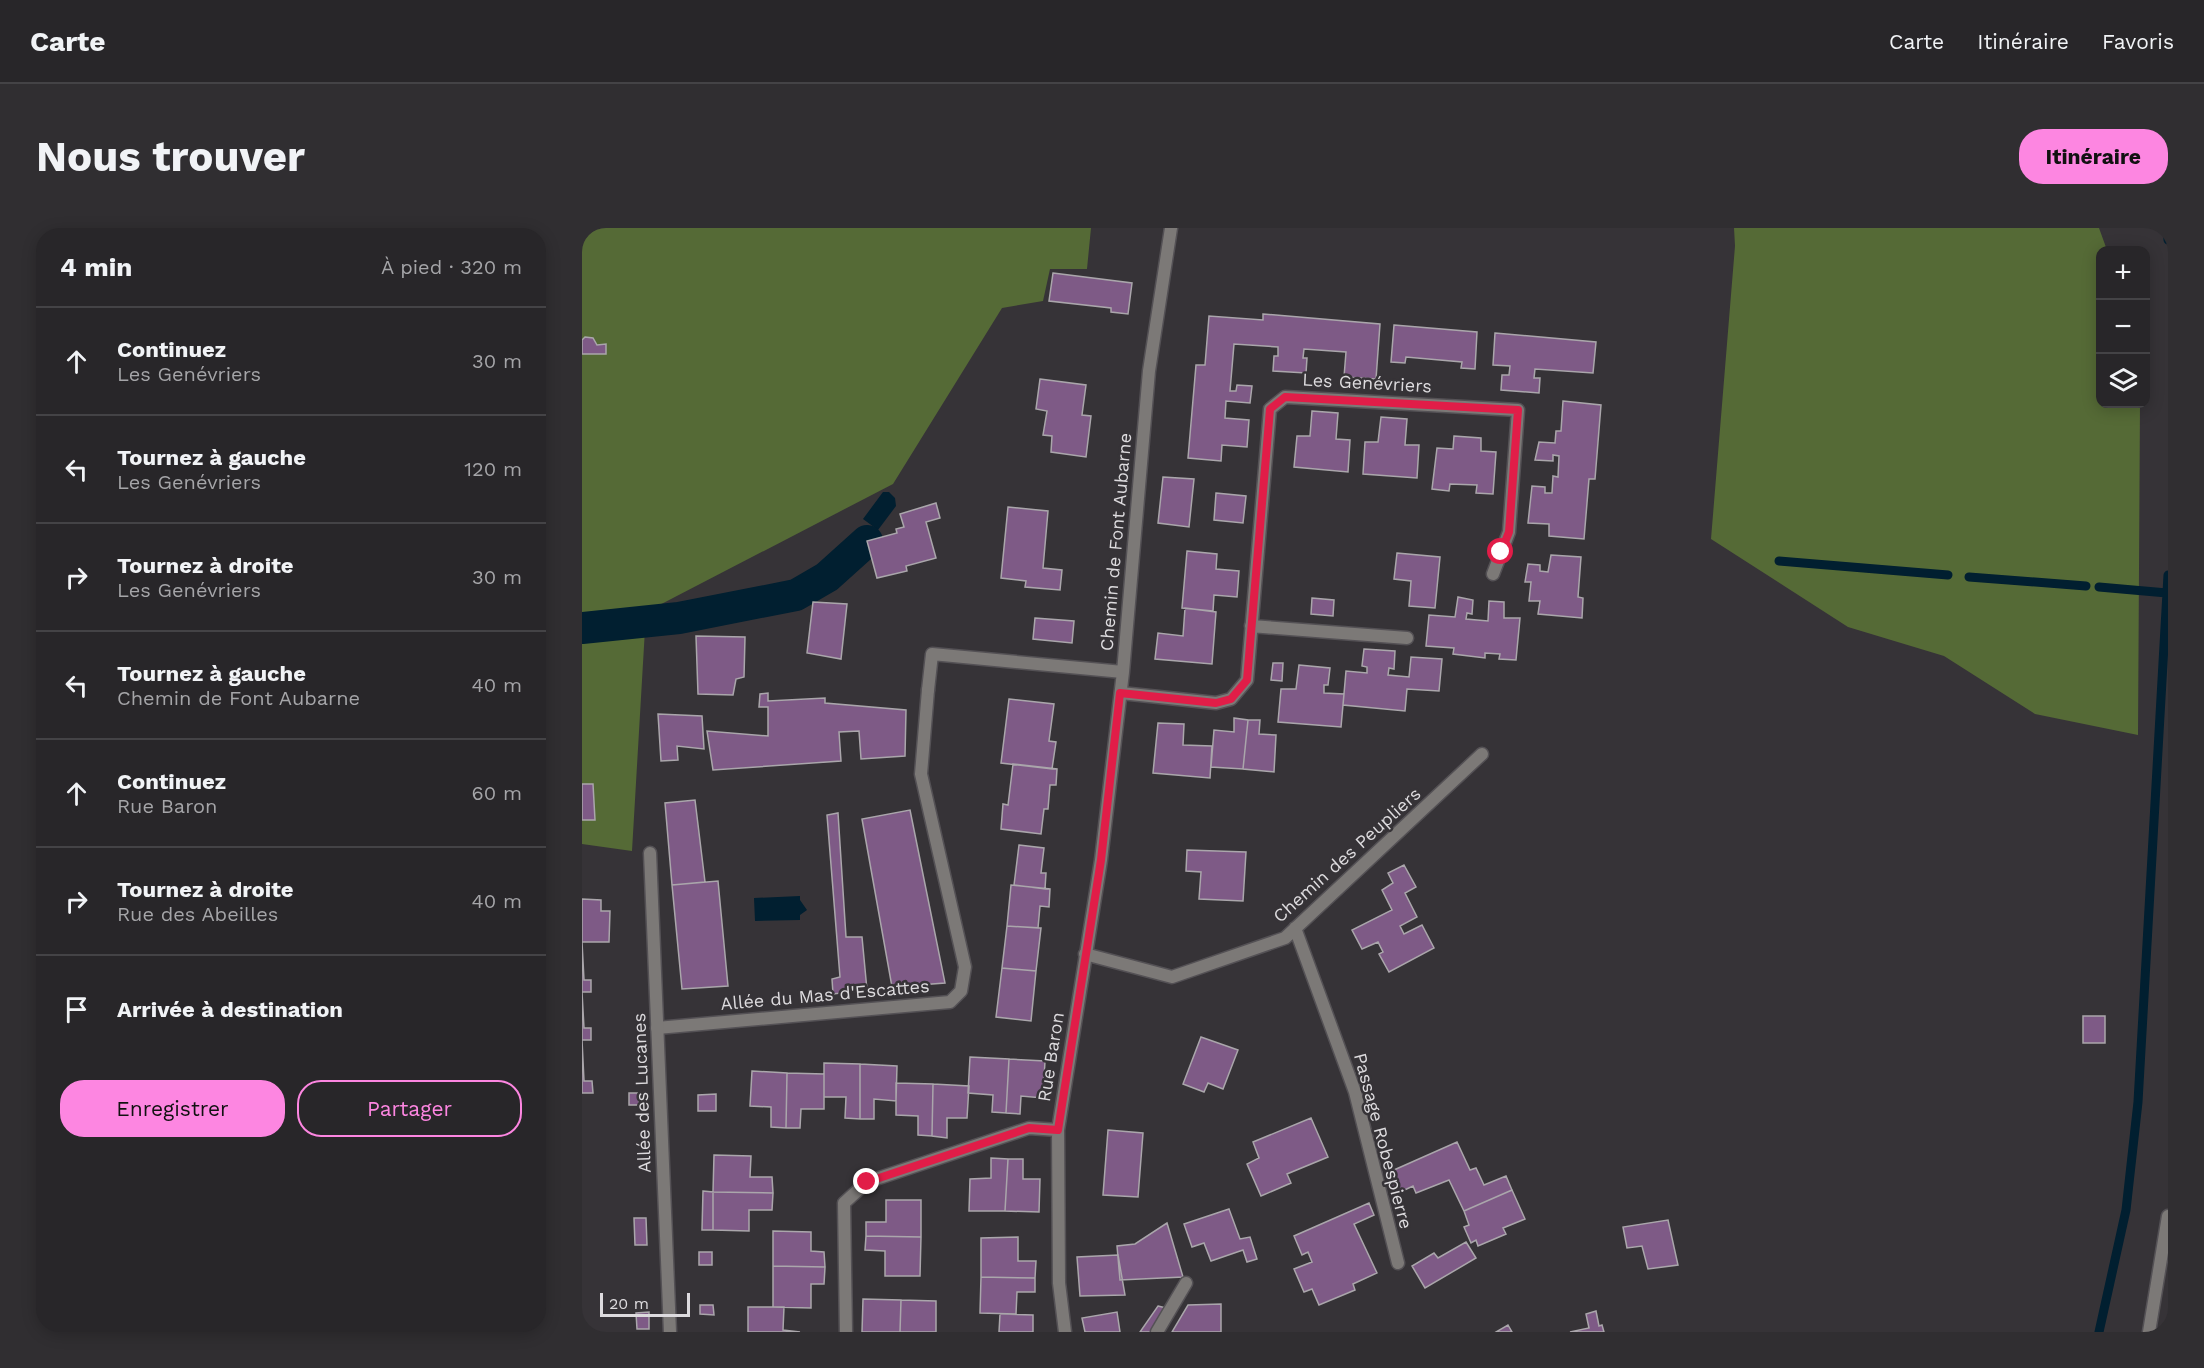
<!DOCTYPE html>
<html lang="fr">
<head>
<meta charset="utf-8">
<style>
	body { margin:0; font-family:"Work Sans",sans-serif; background:#302e31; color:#f1f3f6 }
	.controls { position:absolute; right:18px; top:18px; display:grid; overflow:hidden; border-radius:12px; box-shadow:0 3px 15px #0003 }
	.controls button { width:54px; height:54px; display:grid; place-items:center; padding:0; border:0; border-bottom:2px solid #444346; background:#282629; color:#f1f3f6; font:30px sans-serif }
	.scale { position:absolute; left:18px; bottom:15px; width:90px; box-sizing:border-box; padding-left:6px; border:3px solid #dddbde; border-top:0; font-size:16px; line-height:21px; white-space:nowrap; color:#dddbde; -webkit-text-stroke:4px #363337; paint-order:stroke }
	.stop { position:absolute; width:18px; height:18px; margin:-14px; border:4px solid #e11d48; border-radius:50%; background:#fff }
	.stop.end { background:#e11d48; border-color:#fff; box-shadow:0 2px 6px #0008 }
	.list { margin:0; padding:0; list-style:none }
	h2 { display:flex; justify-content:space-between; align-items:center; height:78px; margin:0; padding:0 24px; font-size:26px }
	h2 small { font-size:20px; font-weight:400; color:#a5a5a8 }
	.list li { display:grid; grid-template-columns:39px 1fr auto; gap:18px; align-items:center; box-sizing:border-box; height:108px; padding:0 24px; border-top:2px solid #444346 }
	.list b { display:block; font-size:22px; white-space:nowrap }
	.list p { margin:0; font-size:20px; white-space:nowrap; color:#a5a5a8 }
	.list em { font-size:20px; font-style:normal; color:#a5a5a8 }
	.actions { display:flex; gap:12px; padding:18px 24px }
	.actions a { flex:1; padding:14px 0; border:2px solid #fd86e1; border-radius:24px; text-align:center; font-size:21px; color:#fd86e1 }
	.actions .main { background:#fd86e1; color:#111 }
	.icon { flex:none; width:33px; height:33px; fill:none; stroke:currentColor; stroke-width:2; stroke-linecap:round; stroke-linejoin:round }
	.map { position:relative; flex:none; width:1586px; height:1104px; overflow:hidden; border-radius:24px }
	header { display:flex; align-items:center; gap:36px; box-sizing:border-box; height:84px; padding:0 30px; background:#282629; border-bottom:2px solid #444346 }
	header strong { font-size:28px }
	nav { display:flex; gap:33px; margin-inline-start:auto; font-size:21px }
	.intro { display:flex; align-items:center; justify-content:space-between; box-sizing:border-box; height:144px; padding:0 36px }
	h1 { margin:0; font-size:42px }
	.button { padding:15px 27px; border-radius:24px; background:#fd86e1; color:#111; font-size:21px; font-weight:700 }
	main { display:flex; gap:36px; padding:0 36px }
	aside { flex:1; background:#282629; border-radius:24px; box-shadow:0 3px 15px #0003 }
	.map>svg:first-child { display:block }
</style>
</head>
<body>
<header>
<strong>Carte</strong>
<nav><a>Carte</a><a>Itinéraire</a><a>Favoris</a></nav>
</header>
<div class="intro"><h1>Nous trouver</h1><a class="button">Itinéraire</a></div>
<main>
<aside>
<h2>4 min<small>À pied · 320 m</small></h2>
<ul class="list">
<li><svg class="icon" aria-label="ahead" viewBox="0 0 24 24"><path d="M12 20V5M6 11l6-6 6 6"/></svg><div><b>Continuez</b><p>Les Genévriers</p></div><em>30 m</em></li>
<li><svg class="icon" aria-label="left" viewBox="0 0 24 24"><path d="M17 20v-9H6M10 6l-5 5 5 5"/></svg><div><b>Tournez à gauche</b><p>Les Genévriers</p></div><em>120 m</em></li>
<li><svg class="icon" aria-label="right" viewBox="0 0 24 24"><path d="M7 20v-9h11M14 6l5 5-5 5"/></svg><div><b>Tournez à droite</b><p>Les Genévriers</p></div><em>30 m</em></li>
<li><svg class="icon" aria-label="left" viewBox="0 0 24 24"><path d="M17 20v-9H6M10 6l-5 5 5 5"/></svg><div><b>Tournez à gauche</b><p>Chemin de Font Aubarne</p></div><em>40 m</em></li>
<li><svg class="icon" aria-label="ahead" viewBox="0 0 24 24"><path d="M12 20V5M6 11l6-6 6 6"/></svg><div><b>Continuez</b><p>Rue Baron</p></div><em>60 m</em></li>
<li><svg class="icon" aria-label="right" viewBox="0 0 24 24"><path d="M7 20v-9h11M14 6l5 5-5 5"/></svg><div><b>Tournez à droite</b><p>Rue des Abeilles</p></div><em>40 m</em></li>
<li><svg class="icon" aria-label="arrive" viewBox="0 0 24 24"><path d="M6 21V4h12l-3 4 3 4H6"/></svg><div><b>Arrivée à destination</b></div></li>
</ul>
<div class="actions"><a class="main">Enregistrer</a><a>Partager</a></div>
</aside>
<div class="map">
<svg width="1586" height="1104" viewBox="0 0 1586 1104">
	<rect width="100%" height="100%" fill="#363337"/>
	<path fill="#556a36" d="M0,0H509L505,41H468L461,73L420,80L311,256L64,384L50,623L0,616Z
		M1152,0H1517L1525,22H1518V176H1558L1556,507L1453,486L1362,428L1266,399L1129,311L1153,18Z"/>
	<path fill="#011f30" d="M301,264H307L313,270L314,278L296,302L281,291Z
		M218,668V672L225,682L218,687V692L173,693L172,670Z"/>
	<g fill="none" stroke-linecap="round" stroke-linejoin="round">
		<path stroke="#011f30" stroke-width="9" d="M1585,0L1586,12
			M1197,333L1366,347
			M1387,349L1504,358
			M1517,359L1585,365
			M1517,1104L1544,982L1556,874L1586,347"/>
		<path stroke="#011f30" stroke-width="32" d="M0,400L97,390L214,367L245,349L285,313"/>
	</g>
	<path fill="#7e5a86" stroke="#aaa6ab" stroke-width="1.5" d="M471,45L550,55L546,86L529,84V80L467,73Z
		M681,86L798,96L794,151L762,149L764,124L722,121L721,130H725L724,145L691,143L692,128H696V119L652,116L648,163H654L655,157L670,158L668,175L644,173L643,190L667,192L665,219L640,217L639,233L606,230L614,137H623L627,88L681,92Z
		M812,97L895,104L893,141L879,140L880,134L824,129L823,135L809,134Z
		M913,105L1014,114L1011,145L953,141L952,150H958L957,165L919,162L920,147H927L928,138L911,137Z
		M3,109L11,110L15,117L24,116V126H0V112Z
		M458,151L504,157L500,187L509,188L504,229L469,224L470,208L461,207L465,183L454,181Z
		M981,173L1019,177L1013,251H1007L1002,311L967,308V296L946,295L950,258L963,259V265H970L971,248L976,249L977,228L971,227V233L953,232L957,214L973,215L974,203H979Z
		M730,183L756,185L754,211L768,212L766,244L712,239L715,208H728Z
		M799,189L825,191L823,217H837L835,250L781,246L783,214H796Z
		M872,208L899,210V223L914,224L911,266L894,265L895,257L868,256L867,263L850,261L855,220L871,221Z
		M581,249L612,251L607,299L576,295Z
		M634,265L664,268L661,295L632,292Z
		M354,275L358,290L344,294L354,330L324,338L325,343L295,350L285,313L315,305L314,301L322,299L318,286Z
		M426,279L466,283L461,340L480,342L478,362L443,359L444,353L419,350Z
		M605,323L635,326L634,341L657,343L655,369L632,367L631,383L600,380Z
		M815,325L858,329L853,380L827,378L829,353L812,351Z
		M969,327L999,329L996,369L1001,370L1000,390L956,386L958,373H947L949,354H943L946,336L958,337V343L966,344Z
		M876,369L891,372L890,386L885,385L884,391L906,393L907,373L922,374V390H938L934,432L917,431L918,426L903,425V430L871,426L872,420L844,418L847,387L873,389Z
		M730,370L752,372L751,388L729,386Z
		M231,374L265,376L259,431L225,425Z
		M603,380L634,384L630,436L573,431L576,405L601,408Z
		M453,390L492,393L490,415L451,411Z
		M114,408L163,409L162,449L154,451L151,467L116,466Z
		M782,421L813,423L812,441L807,440L806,447L827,449L829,429L860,431L857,463L825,461L823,483L761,477L764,443L785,445V439L780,438Z
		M691,435H701L700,453L689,452Z
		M717,437L748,440L746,457H742V465L762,466L759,499L696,494L699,461H714Z
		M186,465V473L243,470V475L324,482L323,528L279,531L277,503L257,504L259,533L131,542L125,503L186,508V479H177L178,466Z
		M427,471L472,476L467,513L474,514L470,541L419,535Z
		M76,486L120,488L122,521L95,518L96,532L79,533Z
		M652,490L666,492L661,541L629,539L632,502L652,504Z
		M666,492H678L677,506L694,507L692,544L661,541Z
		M576,495L602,496L601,517L630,518L628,550L571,545Z
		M431,536L475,541L474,557H468L466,581H462L459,606L419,601L421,576L426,577Z
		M0,556H11L13,592H0Z
		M113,572L123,654L90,657L83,575Z
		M328,582L363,755L310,759L280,591Z
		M256,585L264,709H280L285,762L251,766L250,751L258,749L245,587Z
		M437,617L462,620L459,645H464L463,661L432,657Z
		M605,622L664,624L661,673L617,671L619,644L604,643Z
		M822,637L834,659L823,665L835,689L818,698L822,706L840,697L852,720L807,744L797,726L801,724L796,714L780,721L770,702L810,682L800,662L811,655L806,645Z
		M136,653L146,758L100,761L90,657Z
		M429,657L468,661L467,679L458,678L456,700L425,698Z
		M0,671L19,672V683H28L27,714H0Z
		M425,698L459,700L454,743L420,740Z
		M0,714L2,752H9V764H0Z
		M420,740L454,743L449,793L414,789Z
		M0,764L2,800H9V812H0Z
		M1501,788H1523V815H1501Z
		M619,809L656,822L641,861L626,855L622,864L601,856Z
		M0,812L2,853H10L11,865H0Z
		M388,829L427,831L424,885L410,884L411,867L386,865Z
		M427,831L463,833L461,870L439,868L438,886L424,885Z
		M242,835L278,836V891L263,890L264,869H242Z
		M278,836L315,838L314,873L292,871V891H278Z
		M170,843L205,845L204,900L189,899V879L168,878Z
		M205,845L242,846V881H219L218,900H204Z
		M314,855L351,856L350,908L336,907V888L314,887Z
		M351,856L387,858L385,890H365V910L350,908Z
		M47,865H57V877H47Z
		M134,866V883H116V867Z
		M729,890L746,929L705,946L709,955L679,968L665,936L677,930L671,914Z
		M526,902L561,905L556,969L521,967Z
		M875,914L888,942L894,940L902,957L924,948L930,962L882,983L867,952L834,965L831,958L812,967L803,946Z
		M132,927L169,928L168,949H190L191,965L131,964Z
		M409,930L426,931L423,983H387L388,951L409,950Z
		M426,931H441V951H458L457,984L423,983Z
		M930,962L943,991L921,1000L924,1006L896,1018L894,1012L889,1015L882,999L887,997L882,983Z
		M121,963L131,964V1002H120Z
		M131,964L191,965L190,982H167V1003L131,1002Z
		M304,972H339V1009L284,1008V994H304Z
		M787,975L792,987L772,996L795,1045L771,1056L773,1062L737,1077L730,1061L722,1064L712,1041L730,1034L726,1024L720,1027L712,1008Z
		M647,981L658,1011L668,1009L675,1031L665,1034L661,1022L629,1033L622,1015L610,1019L602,996Z
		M52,990H64L65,1017H53Z
		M1086,992L1096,1037L1066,1041L1060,1018L1045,1020L1041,999Z
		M585,995L601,1049L538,1052L535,1018L553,1016Z
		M191,1003L229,1004V1023L242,1024L243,1039L191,1038Z
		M284,1008L339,1009L338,1048H303V1023L283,1022Z
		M436,1009V1033H454L453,1050L399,1049V1010Z
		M884,1014L894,1030L843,1060L830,1038L852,1025L856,1030Z
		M117,1024H130V1037H117Z
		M536,1027L543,1067L498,1068L495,1029Z
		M191,1038L243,1039L242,1056H229V1080L191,1079Z
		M399,1049L453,1050V1064H435L434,1086L398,1085Z
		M281,1071L319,1072L318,1104H280Z
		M319,1072L354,1073V1104H318Z
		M639,1076V1104H590L606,1077Z
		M118,1077H131L132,1087L118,1086Z
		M576,1078L584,1080L569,1104H558Z
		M166,1079H202L201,1102L218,1104H166Z
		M1014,1083L1017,1098L1020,1097L1022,1104H988L1007,1100L1004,1086Z
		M67,1084V1101H55L54,1085Z
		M535,1084L538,1104H503L500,1090Z
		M418,1086L451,1087V1104H417Z
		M926,1097L930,1104H914Z"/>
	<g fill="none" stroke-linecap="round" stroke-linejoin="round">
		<g stroke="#545155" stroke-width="15">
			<path id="service" d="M669,398L825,410
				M539,465L634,475L649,471L665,452L688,181L703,169L936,182L927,304L911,346
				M75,800L368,774L379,763L383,739L339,546L346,462"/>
		</g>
		<g stroke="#545155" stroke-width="15">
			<path id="minor" d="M346,462L350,426L541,444
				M68,625L88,1104
				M713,700L773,864L816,1035
				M503,726L590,749L703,710L900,526
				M264,1104L262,975L285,954L447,900L476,902
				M483,1104L477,1055L476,902L519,632L541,444L567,143L589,0
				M575,1104L604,1055"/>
		</g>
		<g stroke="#545155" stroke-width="15">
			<path id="tertiary" d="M1567,1104L1586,988"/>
		</g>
		<use href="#service" stroke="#7c7977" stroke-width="12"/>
		<use href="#minor" stroke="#7c7977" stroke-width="12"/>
		<use href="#tertiary" stroke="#7c7977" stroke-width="12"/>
	</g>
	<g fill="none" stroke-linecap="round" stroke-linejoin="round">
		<path stroke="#e11d48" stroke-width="8" d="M285,954L447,900L476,902L519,632L538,465L634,475L649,471L665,452L688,181L703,169L936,182L927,304L919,324"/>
	</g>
	<g text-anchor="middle" stroke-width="5" stroke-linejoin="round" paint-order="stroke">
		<g font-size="18" fill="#dddbde" stroke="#363337">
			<text transform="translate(785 155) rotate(3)" y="6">Les Genévriers</text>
			<text transform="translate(534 314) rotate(-85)" y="6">Chemin de Font Aubarne</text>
			<text transform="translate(765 627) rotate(-42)" y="6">Chemin des Peupliers</text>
			<text transform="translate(243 767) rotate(-5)" y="6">Allée du Mas d'Escattes</text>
			<text transform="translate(469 829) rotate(-81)" y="6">Rue Baron</text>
			<text transform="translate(60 865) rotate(-92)" y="6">Allée des Lucanes</text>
			<text transform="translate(801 913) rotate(75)" y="6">Passage Robespierre</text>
		</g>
	</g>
</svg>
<div class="controls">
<button>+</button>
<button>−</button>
<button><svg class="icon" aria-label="layers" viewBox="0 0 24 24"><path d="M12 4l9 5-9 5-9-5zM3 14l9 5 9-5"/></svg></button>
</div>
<div class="scale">20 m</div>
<div class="stop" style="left:919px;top:324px"></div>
<div class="stop end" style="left:285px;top:954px"></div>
</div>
</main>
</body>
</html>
